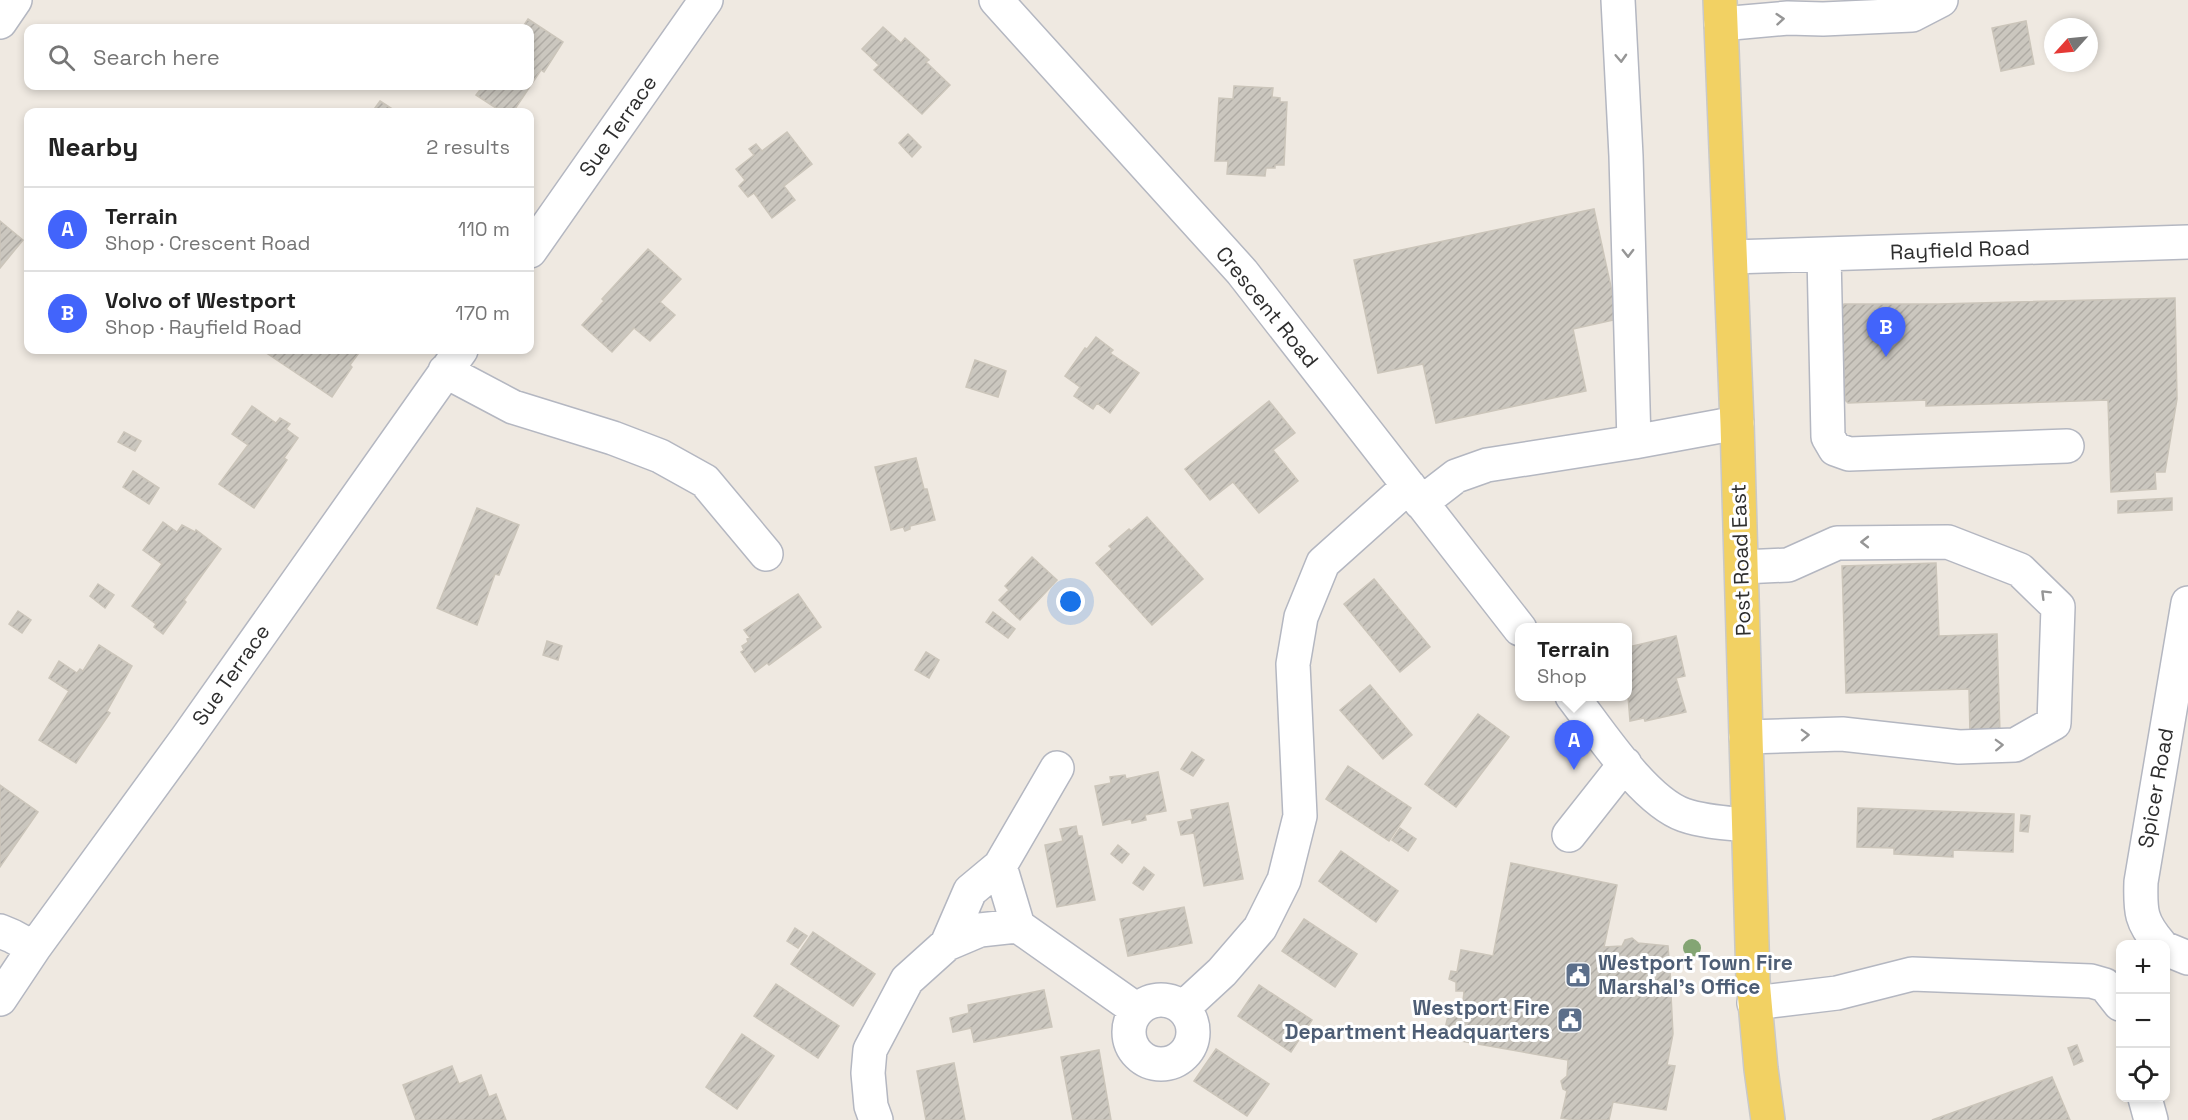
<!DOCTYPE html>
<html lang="en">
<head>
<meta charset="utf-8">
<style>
	body { margin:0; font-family:"Space Grotesk",sans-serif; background:#f6f6f6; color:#222 }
	.controls { position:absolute; right:18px; bottom:18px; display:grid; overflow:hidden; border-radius:12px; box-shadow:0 3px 9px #0003 }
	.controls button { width:54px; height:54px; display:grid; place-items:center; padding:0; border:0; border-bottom:2px solid #e0e0e0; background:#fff; color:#222; font:30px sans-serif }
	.compass { position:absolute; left:2044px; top:18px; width:54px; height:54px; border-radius:50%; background:#fff; box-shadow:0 3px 9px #0003; rotate:243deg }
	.you { position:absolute; left:1071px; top:602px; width:21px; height:21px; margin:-15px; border:4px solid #fff; border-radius:50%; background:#1a73e8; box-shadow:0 0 0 9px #1a73e833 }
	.badge { display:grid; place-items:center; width:39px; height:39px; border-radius:50%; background:#4264fb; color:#fff; font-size:20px; font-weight:700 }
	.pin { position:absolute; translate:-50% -50px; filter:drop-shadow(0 2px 3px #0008) }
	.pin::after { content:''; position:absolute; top:32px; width:21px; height:18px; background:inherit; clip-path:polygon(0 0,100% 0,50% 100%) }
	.popup { position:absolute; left:1515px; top:623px; width:117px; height:78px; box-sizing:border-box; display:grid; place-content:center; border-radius:12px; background:#fff; filter:drop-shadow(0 2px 4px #0005); font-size:20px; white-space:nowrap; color:#767676 }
	.popup b { font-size:22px; color:#222 }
	.popup::after { content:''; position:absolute; left:50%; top:100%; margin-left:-12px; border:12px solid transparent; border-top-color:#fff }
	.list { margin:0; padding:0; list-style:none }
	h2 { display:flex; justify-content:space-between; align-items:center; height:78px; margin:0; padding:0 24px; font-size:26px }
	h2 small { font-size:20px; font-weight:400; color:#767676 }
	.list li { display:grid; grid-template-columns:39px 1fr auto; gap:18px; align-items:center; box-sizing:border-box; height:84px; padding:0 24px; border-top:2px solid #e0e0e0 }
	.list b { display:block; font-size:22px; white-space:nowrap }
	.list p { margin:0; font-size:20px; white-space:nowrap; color:#767676 }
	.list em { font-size:20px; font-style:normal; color:#767676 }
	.icon { flex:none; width:33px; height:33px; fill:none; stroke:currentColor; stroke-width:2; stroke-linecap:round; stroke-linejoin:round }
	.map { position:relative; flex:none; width:2188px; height:1120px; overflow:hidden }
	.search { position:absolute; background:#fff; box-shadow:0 3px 9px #0003; left:24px; top:24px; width:510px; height:66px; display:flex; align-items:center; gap:15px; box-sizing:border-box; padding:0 21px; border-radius:12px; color:#767676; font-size:22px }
	.panel { position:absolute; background:#fff; box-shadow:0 3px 9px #0003; left:24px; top:108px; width:510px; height:246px; border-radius:12px }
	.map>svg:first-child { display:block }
</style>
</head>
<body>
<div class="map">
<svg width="2188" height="1120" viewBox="0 0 2188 1120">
	<defs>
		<pattern id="building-hatch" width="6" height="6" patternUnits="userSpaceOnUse" patternTransform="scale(1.5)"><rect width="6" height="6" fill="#cbc7bf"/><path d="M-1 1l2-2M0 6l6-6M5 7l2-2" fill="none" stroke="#afaba4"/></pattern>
	</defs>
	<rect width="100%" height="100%" fill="#efe9e1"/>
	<path fill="url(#building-hatch)" stroke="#cbc5ba" stroke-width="1.5" d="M528,19L563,42L544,72L541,70L513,112H502L476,95L483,86H530V28H522Z
		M2026,21L2034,64L2001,71L1992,28Z
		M883,27L901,43L905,38L929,60L926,62L950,85L922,114L874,70L879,65L862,49Z
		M1234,86L1273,88L1272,97L1280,98V102H1287L1284,165H1275V168H1266L1265,176L1227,174L1228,161H1215L1219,98L1233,99Z
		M380,101L397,112H372Z
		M787,132L812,164L784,186L795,200L772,218L754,193L748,197L739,186L745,180L736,169L754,155L749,149L756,144L762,151Z
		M908,134L921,147L912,157L899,143Z
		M1594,209L1618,319L1573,329L1586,391L1436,423L1423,364L1378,373L1354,260Z
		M0,221L23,240L0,268Z
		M648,249L681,279L660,302L675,315L650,341L634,328L612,352L582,325L604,301L602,299Z
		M2175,298L2177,399L2165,472H2155L2156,489L2111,492L2108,400L1926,406V400L1848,403L1845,400L1842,307L1844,304H1938Z
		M1096,337L1113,350L1110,353L1139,373L1110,413L1097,403L1093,409L1074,396L1080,387L1065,376L1085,348L1087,349Z
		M262,350H361L350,365L352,367L332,397Z
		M975,360L1006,371L998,397L966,387Z
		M1269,401L1295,433L1273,450L1298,481L1259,513L1233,482L1210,500L1185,469Z
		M252,406L276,423L280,418L290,424L286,429L298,438L284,458L287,460L254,508L219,484L248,445L232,434Z
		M124,432L141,441L135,451L118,442Z
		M916,458L924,489H927L935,520L910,526V529L905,531L903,527L891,530L875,467Z
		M133,471L159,488L149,504L123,487Z
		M2172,498V510L2118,513V501Z
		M477,508L519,525L499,575L495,574L477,625L437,608Z
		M1147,517L1203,579L1152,625L1096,563L1112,549L1109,546L1129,529L1131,531Z
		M163,522L177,532L182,525L195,532L196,530L221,549L184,600L186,602L163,634L154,627L156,624L132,606L162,564L143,550Z
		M1032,557L1057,580L1020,620L999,600L1009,590L1005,586Z
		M1936,563L1939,636L1997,634L2000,733L1970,734L1969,689L1846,693L1842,566Z
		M1374,579L1430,647L1400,672L1344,604Z
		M98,584L114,595L105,608L90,596Z
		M798,594L821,627L769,665L767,663L755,672L741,652L744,650L742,646L748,642L747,639L750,638L744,630Z
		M18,611L31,620L22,633L9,624Z
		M993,612L1015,629L1008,638L986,622Z
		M1676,636L1685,676L1676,678L1686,712L1645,721L1644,718L1630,721L1628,696V647Z
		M547,641L562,646L558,660L543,655Z
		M99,645L132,666L107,711L110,713L76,763L39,740L69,691L49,678L59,661L77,673L80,669L83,671Z
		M926,652L939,660L929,678L915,670Z
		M1370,685L1412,735L1383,759L1340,710Z
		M1478,714L1509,737L1456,807L1425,784Z
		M1192,752L1204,760L1193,776L1181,769Z
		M1348,766L1411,808L1389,841L1326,799Z
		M1158,772L1166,811L1145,815L1146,820L1132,823L1131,819L1103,825L1095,786L1111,783L1110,777L1125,775L1126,779Z
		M0,785L38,812L0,867Z
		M1228,803L1243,879L1204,886L1194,833L1181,835L1178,822L1193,819L1191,810Z
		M1858,808L2014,814L2013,852L1953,850V857L1894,854V848L1857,847Z
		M2021,815L2030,816L2028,832L2020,831Z
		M1076,826L1078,836H1082L1095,900L1057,907L1045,845L1063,841L1060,829Z
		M1400,828L1416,839L1408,851L1392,840Z
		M1118,845L1129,854L1122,863L1111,854Z
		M1341,851L1398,891L1376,922L1319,881Z
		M1511,863L1617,885L1604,947L1622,946L1625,940L1632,938L1638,943L1668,946L1671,985L1666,986V994L1671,995L1673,1034L1667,1065L1675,1066L1666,1110L1613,1102L1609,1120H1575L1561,1118L1567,1091L1563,1089L1561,1081L1567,1076L1568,1060L1443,1038L1449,1011L1462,1013L1464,991H1456V982L1449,979L1451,971L1457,972L1461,950L1493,956Z
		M1144,867L1154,875L1143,890L1133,883Z
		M1184,907L1192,943L1128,956L1120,919Z
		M1304,919L1357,954L1335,987L1282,951Z
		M795,928L807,936L798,948L787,941Z
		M813,932L875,974L853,1006L791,964Z
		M776,984L839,1026L818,1058L754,1016Z
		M1259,985L1312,1020L1291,1052L1238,1016Z
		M1044,990L1052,1027L974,1042L971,1028L953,1032L950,1018L969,1013L968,1005Z
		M742,1034L774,1056L737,1109L706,1087Z
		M2077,1045L2083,1061L2074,1065L2068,1048Z
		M1216,1049L1269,1084L1247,1116L1194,1081Z
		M1099,1050L1111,1120H1073L1061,1057Z
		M954,1063L965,1120H926L917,1071Z
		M452,1066L459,1084L481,1075L489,1097L496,1094L506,1120H416L403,1085Z
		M2052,1077L2070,1120H1932Z"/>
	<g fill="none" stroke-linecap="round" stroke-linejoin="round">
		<g stroke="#b4b7c1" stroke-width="36">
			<path id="minor" d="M996,0L1242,272L1520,629
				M1618,0L1626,156L1634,442
				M0,22L15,0
				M1721,24L1788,18L1823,19L1912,15L1941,0
				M530,251L706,0
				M1824,255L1828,437L1835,449L1849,454L2067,446
				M1731,257L2188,242
				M445,371L513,407L613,438L660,456L705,481L766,554
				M1421,503L1456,476L1487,465L1634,442L1737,423
				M1742,567L1788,565L1837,543L1948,542L2020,570L2058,607L2054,723L2015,745L1959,747L1842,734L1746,737
				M1572,696C1599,731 1644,801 1684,815C1704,822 1727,823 1748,825
				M1569,835L1625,764
				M1000,866L1018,926
				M0,931L12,936L34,948
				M947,944L970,891L1000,866L1057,768
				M2160,944C2141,922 2140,912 2141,882L2188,603
				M2166,949L2188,958
				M0,999L34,948L187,738L461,350
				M1129 1032a32 32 0 1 1 64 0a32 32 0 1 1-64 0Z
				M1754,1003L1837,993L1912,974L2091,981L2105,985L2120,1004
				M1183,1008L1222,972L1260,928L1284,880L1300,816L1293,664L1301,617L1323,563L1409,486
				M2145,1098L2151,1120
				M876,1120L871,1106L868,1073L870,1050L907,980L947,944L980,930L1018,926L1137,1010"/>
		</g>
		<g stroke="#c9c9c9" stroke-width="36">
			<path id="major" d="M1720,0L1737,423L1753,980L1761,1069L1768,1120"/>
		</g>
		<use href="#minor" stroke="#fff" stroke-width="33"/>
		<use href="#major" stroke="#f2d163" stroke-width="33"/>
	</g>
	<circle fill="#84a574" cx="1692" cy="948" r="9"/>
	<defs><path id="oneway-chevron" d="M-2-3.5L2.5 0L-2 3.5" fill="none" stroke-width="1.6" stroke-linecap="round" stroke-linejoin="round" transform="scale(1.5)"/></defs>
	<g stroke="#969696">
		<use href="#oneway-chevron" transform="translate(1780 19) rotate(-5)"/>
		<use href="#oneway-chevron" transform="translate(1621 58) rotate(87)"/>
		<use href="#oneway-chevron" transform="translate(1628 253) rotate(89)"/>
		<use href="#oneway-chevron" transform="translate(1865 542) rotate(180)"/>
		<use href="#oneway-chevron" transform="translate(2045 594) rotate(-135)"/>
		<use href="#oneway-chevron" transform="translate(1805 735) rotate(-2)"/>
		<use href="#oneway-chevron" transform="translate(1999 745) rotate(-2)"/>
	</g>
	<defs>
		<g id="civic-square" transform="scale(1.35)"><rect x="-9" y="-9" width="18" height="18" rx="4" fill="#5c6f8a" stroke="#fff"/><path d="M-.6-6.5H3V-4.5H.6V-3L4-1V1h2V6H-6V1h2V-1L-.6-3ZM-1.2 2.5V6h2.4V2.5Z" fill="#fff"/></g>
	</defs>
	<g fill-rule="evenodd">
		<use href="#civic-square" x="1578" y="975"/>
		<use href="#civic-square" x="1570" y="1020"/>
	</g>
	<g text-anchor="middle" stroke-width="6" stroke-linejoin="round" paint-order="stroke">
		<g font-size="21" fill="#2e2e2e" stroke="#fff">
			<text transform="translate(618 126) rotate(-55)" y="7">Sue Terrace</text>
			<text transform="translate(1960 250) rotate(-2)" y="7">Rayfield Road</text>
			<text transform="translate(1267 307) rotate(51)" y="7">Crescent Road</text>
			<text transform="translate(1741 560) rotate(-92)" y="7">Post Road East</text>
			<text transform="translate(231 675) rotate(-55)" y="7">Sue Terrace</text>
			<text transform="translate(2156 788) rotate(-80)" y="7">Spicer Road</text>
		</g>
		<g font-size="21" font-weight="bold" fill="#4e5e75" stroke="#fff" text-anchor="start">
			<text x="1598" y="970">Westport Town Fire<tspan x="1598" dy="24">Marshal's Office</tspan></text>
			<text x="1550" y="1015" text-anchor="end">Westport Fire<tspan x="1550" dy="24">Department Headquarters</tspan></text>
		</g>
	</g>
</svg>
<div class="controls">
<button>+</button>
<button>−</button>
<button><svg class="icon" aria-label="locate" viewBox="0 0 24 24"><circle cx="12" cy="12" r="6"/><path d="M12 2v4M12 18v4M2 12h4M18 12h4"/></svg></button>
</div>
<svg class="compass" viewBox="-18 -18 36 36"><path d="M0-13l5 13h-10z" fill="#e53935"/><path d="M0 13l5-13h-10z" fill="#767676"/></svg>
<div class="you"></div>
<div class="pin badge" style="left:1574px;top:770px">A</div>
<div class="popup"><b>Terrain</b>Shop</div>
<div class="pin badge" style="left:1886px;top:357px">B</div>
<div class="search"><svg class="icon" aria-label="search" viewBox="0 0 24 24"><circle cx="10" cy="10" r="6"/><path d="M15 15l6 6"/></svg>Search here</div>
<section class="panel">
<h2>Nearby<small>2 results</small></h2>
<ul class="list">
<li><span class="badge">A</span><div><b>Terrain</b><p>Shop · Crescent Road</p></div><em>110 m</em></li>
<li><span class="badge">B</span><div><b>Volvo of Westport</b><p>Shop · Rayfield Road</p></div><em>170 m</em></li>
</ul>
</section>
</div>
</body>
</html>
